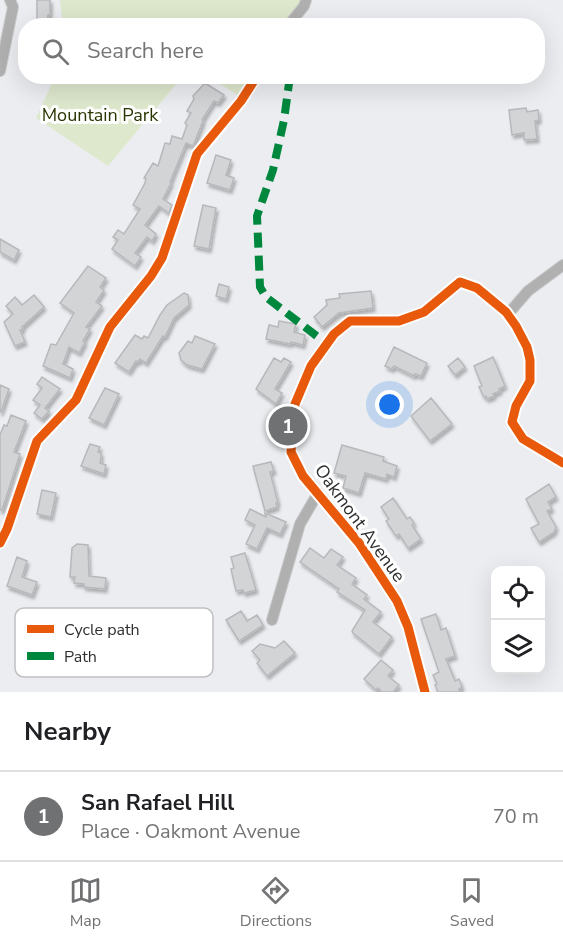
<!DOCTYPE html>
<html lang="en">
<head>
<meta charset="utf-8">
<style>
	body { margin:0; font-family:"Nunito Sans",sans-serif; background:#f2f2f2; color:#202124 }
	.controls { position:absolute; right:18px; bottom:18px; display:grid; overflow:hidden; border-radius:12px; box-shadow:0 6px 24px #0002 }
	.controls button { width:54px; height:54px; display:grid; place-items:center; padding:0; border:0; border-bottom:2px solid #e0e0e0; background:#fff; color:#202124; font:30px sans-serif }
	.you { position:absolute; left:390px; top:405px; width:21px; height:21px; margin:-15px; border:4px solid #fff; border-radius:50%; background:#1a73e8; box-shadow:0 0 0 9px #1a73e833 }
	.badge { display:grid; place-items:center; width:39px; height:39px; border-radius:50%; background:#707173; color:#fff; font-size:20px; font-weight:700 }
	.pin { position:absolute; translate:-50% -50%; border:3px solid #fff; box-shadow:0 2px 6px #0006 }
	.list { margin:0; padding:0; list-style:none }
	h2 { display:flex; justify-content:space-between; align-items:center; height:78px; margin:0; padding:0 24px; font-size:26px }
	h2 small { font-size:20px; font-weight:400; color:#757577 }
	.list li { display:grid; grid-template-columns:39px 1fr auto; gap:18px; align-items:center; box-sizing:border-box; height:90px; padding:0 24px; border-top:2px solid #e0e0e0 }
	.list b { display:block; font-size:22px; white-space:nowrap }
	.list p { margin:0; font-size:20px; white-space:nowrap; color:#757577 }
	.list em { font-size:20px; font-style:normal; color:#757577 }
	.icon { flex:none; width:33px; height:33px; fill:none; stroke:currentColor; stroke-width:2; stroke-linecap:round; stroke-linejoin:round }
	.map { position:relative; flex:none; width:563px; height:692px; overflow:hidden }
	.search { position:absolute; background:#fff; box-shadow:0 6px 24px #0002; left:18px; right:18px; top:18px; height:66px; display:flex; align-items:center; gap:15px; box-sizing:border-box; padding:0 21px; border-radius:24px; color:#757577; font-size:22px }
	.sheet { height:168px; background:#fff }
	nav { display:flex; justify-content:space-around; align-items:center; box-sizing:border-box; height:84px; border-top:2px solid #e0e0e0; background:#fff; font-size:16px; color:#757577 }
	nav a { display:grid; justify-items:center; gap:3px }
	nav .on { color:#707173 }
	.map>svg:first-child { display:block }
</style>
</head>
<body>
<div class="map">
<svg width="563" height="692" viewBox="0 0 563 692">
	<defs>
		<filter id="shadow"><feDropShadow dx="2" dy="3.5" stdDeviation="1.5" flood-color="#0004"/></filter>
	</defs>
	<rect width="100%" height="100%" fill="#ebedf0"/>
	<path fill="#dee8cd" d="M60,0H307L291,26L63,25Z
		M55,77V76L182,77L108,166L36,118Z
		M209,77H256L239,96Z"/>
	<path fill="#d3d4d6" stroke="#b7b8bb" stroke-width="1.5" filter="url(#shadow)" d="M37,0H50V15H48L47,26H37Z
		M205,83L224,95L218,103L214,101L202,120L203,121L193,146L186,143L170,182L171,183L163,199L172,205L169,213L159,206L145,225L156,234L152,241L147,237L135,253L141,257L135,266L112,249L118,240L113,237L118,230L124,234L140,209L133,205L145,183L146,179L144,178L153,163L158,166L165,143L170,144L172,136L182,139L187,125L185,123L191,113L187,111L194,99L193,96Z
		M526,108L527,112L538,110L539,120L535,121L537,139L524,140V133L512,135L509,110Z
		M216,155L231,160L226,175L234,178L230,190L207,183Z
		M203,205L216,208L209,249L194,246Z
		M0,239L19,250L14,260L0,252Z
		M88,266L106,278L100,287L104,290L96,302L102,306L86,327L90,329L83,341L85,342L79,353L69,347L63,364L73,369L70,378L43,366L51,344L56,345L74,313L60,303Z
		M219,284L229,287L226,299L216,296Z
		M371,291L373,308L339,313L322,327L314,317L327,305L326,300L340,298L339,294Z
		M184,293L188,295L189,305L174,318L165,337L163,336L146,363L140,359L138,362L136,361L129,372L115,363L135,335L142,339L144,336L148,338L160,315L167,305Z
		M34,295L44,307L22,327L23,329L20,330L25,342L15,346L4,322L13,314L6,306L15,297L22,305Z
		M279,321L296,324L294,332L305,335L303,345L291,342L290,344L266,339L269,325L278,327Z
		M195,336L215,344L202,369L187,365L181,360L179,353L188,341L192,343Z
		M394,347L427,363L421,376L415,374L414,376L394,366L392,369L385,366Z
		M493,357L505,386L499,389L500,391L493,394L494,396L487,399L486,396L484,397L479,387L482,386L474,366Z
		M274,358L281,362L284,358L291,362L275,389L282,393L276,404L256,389Z
		M458,358L465,367L455,375L448,366Z
		M42,377L60,389L45,408L49,411L42,419L34,413L40,405L33,400L42,388L37,384Z
		M0,385L9,389L1,412H0Z
		M105,388L119,394L104,425L89,418Z
		M431,398L452,424L430,441L411,416Z
		M11,415L26,421L14,452L20,454L2,510H0V435L4,425L7,426Z
		M90,444L100,447L98,452L101,453V458L100,463L106,465L104,474L81,466Z
		M342,445L384,457L383,461L397,466L394,477L387,474L386,479L365,473L359,493L343,488L346,476L334,473Z
		M271,462L274,471L270,472L278,503H276L277,507L265,511L253,466Z
		M549,484L556,497L548,502L552,509L547,511L556,527L554,532L539,542L531,528L539,524L526,499Z
		M42,490L56,493L51,517L37,514Z
		M393,498L407,519L410,517L414,523L412,525L421,539L408,548L399,534L396,536L386,521L389,519L381,507Z
		M250,509L266,517L265,513L286,522L280,534L267,528L257,549L246,544L255,525L245,520Z
		M77,544L88,545L89,576L106,578L105,589L84,587V584L74,583L75,577H70L72,548Z
		M310,548L324,558L331,549L343,557L337,565L356,578L352,584L367,595L364,599L381,612L373,622L392,637L379,654L353,633L352,631L365,610L337,592L339,589L300,562Z
		M245,553L256,590L244,593L243,590L236,591L231,569L234,568L231,557Z
		M17,557L27,561L22,577L37,582L32,595L7,586Z
		M241,611L247,621L257,615L263,625L239,641L226,620Z
		M436,614L441,630L446,628L455,656L446,659L455,681L459,679L462,687L459,689L460,692H438L435,685L437,684L433,675L439,672L421,619Z
		M284,641L295,653L267,676L257,663L260,660L252,651L260,644L275,648Z
		M381,660L393,670L388,676L399,685L393,692H382L378,688L376,690L364,679Z"/>
	<g fill="none" stroke-linecap="round" stroke-linejoin="round">
		<g stroke="#cacbcc" stroke-width="12">
			<path id="minor" d="M288,26L304,6L306,0
				M0,71L13,7L10,0
				M508,314L528,291L563,265
				M0,543L7,529L37,441L76,400L110,327L151,276L162,258L197,154L241,101L257,76
				M272,620L300,524L318,493
				M425,692L408,627L397,601L359,543L303,476L291,452L295,404L311,366L334,334L350,321H399L424,312L460,282L477,288L506,312L516,326L527,347L530,360V381L516,406L512,422L523,439L563,463"/>
		</g>
		<use href="#minor" stroke="#b0b0b0" stroke-width="10"/>
		<path stroke="#00873e" stroke-width="8" stroke-dasharray="15 8" stroke-linecap="butt" d="M290,76L284,120L273,170L257,216L260,287L266,297L327,344"/>
		<g stroke="#fff" stroke-width="13">
			<path id="cycleway" d="M0,543L7,529L37,441L76,400L110,327L151,276L162,258L197,154L241,101L257,76
				M425,692L408,627L397,601L359,543L303,476L291,452L295,404L311,366L334,334L350,321H399L424,312L460,282L477,288L506,312L516,326L527,347L530,360V381L516,406L512,422L523,439L563,463"/>
		</g>
		<use href="#cycleway" stroke="#e8590c" stroke-width="9"/>
	</g>
	<g text-anchor="middle" stroke-width="6" stroke-linejoin="round" paint-order="stroke">
		<g font-size="18" fill="#2a3600" stroke="#fff">
			<text x="100" y="121">Mountain Park</text>
		</g>
		<g font-size="18" fill="#2d2e2f" stroke="#fff">
			<text transform="translate(360 523) rotate(54)" y="6">Oakmont Avenue</text>
		</g>
	</g>
	<rect x="15" y="608" width="198" height="69" rx="9" fill="#fff" stroke="#c0c0c1" stroke-width="1.5"/>
	<rect x="27" y="625" width="27" height="8" fill="#e8590c"/>
	<rect x="27" y="652" width="27" height="8" fill="#00873e"/>
	<g font-size="16" fill="#2d2e2f">
		<text x="64" y="635">Cycle path</text>
		<text x="64" y="662">Path</text>
	</g>
</svg>
<div class="controls">
<button><svg class="icon" aria-label="locate" viewBox="0 0 24 24"><circle cx="12" cy="12" r="6"/><path d="M12 2v4M12 18v4M2 12h4M18 12h4"/></svg></button>
<button><svg class="icon" aria-label="layers" viewBox="0 0 24 24"><path d="M12 4l9 5-9 5-9-5zM3 14l9 5 9-5"/></svg></button>
</div>
<div class="you"></div>
<div class="pin badge" style="left:288px;top:426px">1</div>
<div class="search"><svg class="icon" aria-label="search" viewBox="0 0 24 24"><circle cx="10" cy="10" r="6"/><path d="M15 15l6 6"/></svg>Search here</div>
</div>
<section class="sheet">
<h2>Nearby<small></small></h2>
<ul class="list">
<li><span class="badge">1</span><div><b>San Rafael Hill</b><p>Place · Oakmont Avenue</p></div><em>70 m</em></li>
</ul>
</section>
<nav>
<a class="on"><svg class="icon" aria-label="map" viewBox="0 0 24 24"><path d="M3 6l6-2 6 2 6-2v14l-6 2-6-2-6 2zM9 4v14M15 6v14"/></svg>Map</a>
<a><svg class="icon" aria-label="directions" viewBox="0 0 24 24"><path d="M12 3l9 9-9 9-9-9zM9 14v-3h6M13 9l2 2-2 2"/></svg>Directions</a>
<a><svg class="icon" aria-label="saved" viewBox="0 0 24 24"><path d="M7 4h10v16l-5-4-5 4z"/></svg>Saved</a>
</nav>
</body>
</html>
